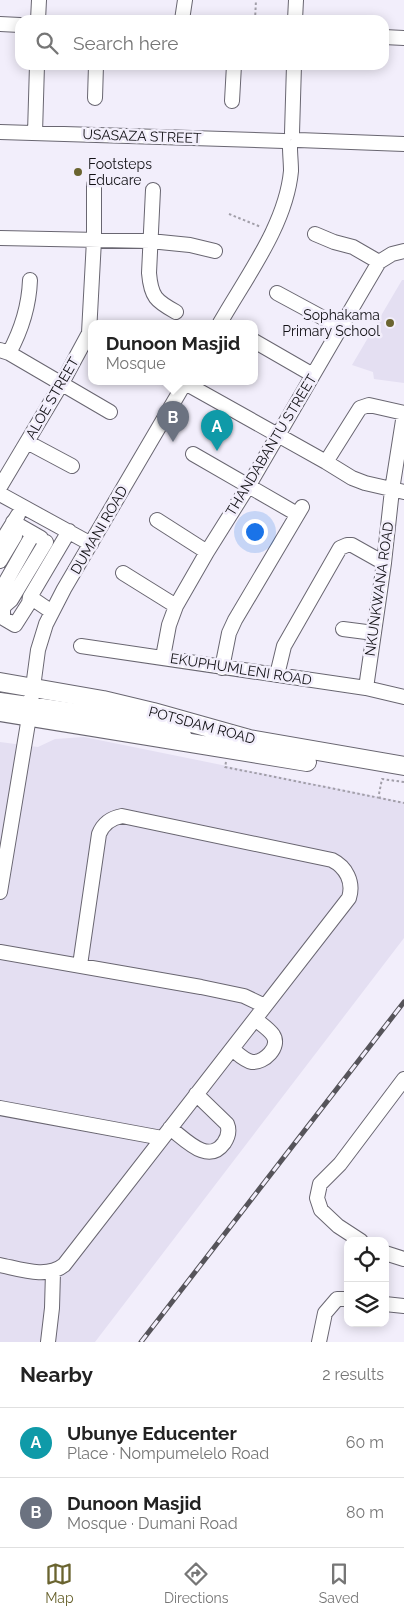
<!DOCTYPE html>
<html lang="en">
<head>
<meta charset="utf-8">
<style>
	body { margin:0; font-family:Raleway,sans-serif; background:#f6f6f6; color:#222 }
	.controls { position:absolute; right:15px; bottom:15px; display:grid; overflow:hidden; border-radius:10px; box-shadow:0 2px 12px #0003 }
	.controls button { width:45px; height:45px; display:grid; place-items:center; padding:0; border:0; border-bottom:1px solid #e0e0e0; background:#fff; color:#222; font:25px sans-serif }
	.you { position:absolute; left:254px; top:531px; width:18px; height:18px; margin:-12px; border:4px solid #fff; border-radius:50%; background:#1a73e8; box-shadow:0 0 0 8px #1a73e833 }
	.badge { display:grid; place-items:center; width:32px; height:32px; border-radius:50%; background:#6a6430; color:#fff; font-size:16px; font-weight:700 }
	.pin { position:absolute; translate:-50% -41px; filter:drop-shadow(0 1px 2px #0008) }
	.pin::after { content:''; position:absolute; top:26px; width:18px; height:15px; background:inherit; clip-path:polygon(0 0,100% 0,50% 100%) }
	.popup { position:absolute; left:88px; top:320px; width:170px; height:65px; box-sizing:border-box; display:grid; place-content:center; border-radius:10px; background:#fff; filter:drop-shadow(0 1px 4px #0005); font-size:16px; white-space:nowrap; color:#767676 }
	.popup b { font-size:19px; color:#222 }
	.popup::after { content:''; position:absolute; left:50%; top:100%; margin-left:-10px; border:10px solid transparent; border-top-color:#fff }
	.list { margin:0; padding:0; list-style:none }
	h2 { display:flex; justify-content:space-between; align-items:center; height:65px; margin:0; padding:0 20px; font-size:21px }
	h2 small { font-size:16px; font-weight:400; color:#767676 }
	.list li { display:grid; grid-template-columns:32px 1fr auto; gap:15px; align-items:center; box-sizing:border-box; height:70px; padding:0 20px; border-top:1px solid #e0e0e0 }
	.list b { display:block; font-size:19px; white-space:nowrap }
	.list p { margin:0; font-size:16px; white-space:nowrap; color:#767676 }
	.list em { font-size:16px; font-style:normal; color:#767676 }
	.icon { flex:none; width:28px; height:28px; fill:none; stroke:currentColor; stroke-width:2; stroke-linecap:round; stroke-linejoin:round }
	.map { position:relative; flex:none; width:404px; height:1342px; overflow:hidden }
	.search { position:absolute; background:#fff; box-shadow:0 2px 12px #0003; left:15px; right:15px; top:15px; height:55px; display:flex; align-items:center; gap:12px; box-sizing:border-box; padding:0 18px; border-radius:15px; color:#767676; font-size:19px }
	.sheet { height:205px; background:#fff }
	nav { display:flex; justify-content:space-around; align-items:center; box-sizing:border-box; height:70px; border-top:1px solid #e0e0e0; background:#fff; font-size:14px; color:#767676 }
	nav a { display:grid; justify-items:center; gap:2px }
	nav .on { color:#6a6430 }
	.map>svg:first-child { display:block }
</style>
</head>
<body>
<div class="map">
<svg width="404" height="1342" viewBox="0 0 404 1342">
	<rect width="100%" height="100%" fill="#f2eefb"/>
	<path fill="#e4dff2" d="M402,280H404V383L374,379L373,372L352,365Z
		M84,737L404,802V938L95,1342H0V742L38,747L55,739Z"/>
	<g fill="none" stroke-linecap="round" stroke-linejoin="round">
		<g stroke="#696671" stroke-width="16">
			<path id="minor" d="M38,20L39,0
				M182,20L185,0
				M295,20L296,0
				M0,24L20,25
				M384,37L404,38
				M95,98L96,65
				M232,101L234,65
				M0,132L284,141
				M35,133L37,65
				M292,133L294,65
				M298,140L404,144
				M153,190L149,273C151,297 156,301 176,312
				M315,234L334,242L353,247L379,262
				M0,238L150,241L190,245L215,251
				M277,293L340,327
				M220,323C246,277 286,225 291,171C291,163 290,155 290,147
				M254,341L313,375
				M0,350L9,353L110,412
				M9,353C22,329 29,307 30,280
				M185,383L326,462L352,478L365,483L404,492
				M27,442L72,466
				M193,454L297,514
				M326,462L360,408L369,405L404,413
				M0,487L62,383L89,333L94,240V185
				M0,494L91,544
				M157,520L207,552
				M13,522L41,538
				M0,544L18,515
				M0,561L15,536
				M123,573L176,606
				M0,592L33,534
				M0,605L3,607V618L15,625L29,603L30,597
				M3,607L11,600L46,542
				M52,612L30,597L69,531
				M343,629L374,633
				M81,646L366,688L404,697
				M163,657L169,625L176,606L207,552L249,485L359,296L379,262L392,254L404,251
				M222,668L229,633L235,620L302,507
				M277,675L284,646L340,548L347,545H352L384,563
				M366,688L384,563L392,490L404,414
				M0,700L99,714L184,735
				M0,892L29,717L38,650L46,624L64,589L186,381
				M0,952L201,987L244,996L265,1006
				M232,1049C237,1053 245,1061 252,1062C264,1063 281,1047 273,1035C269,1029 261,1024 255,1019
				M0,1108L162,1138
				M170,1128C186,1140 208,1165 224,1143C228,1137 230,1131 227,1124L196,1094
				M361,1241L338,1226L321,1210L317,1198L320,1184L340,1164L404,1079
				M385,1253L404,1259
				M0,1265C20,1269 47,1279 64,1265L349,898C354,882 346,867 332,860L122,816C111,818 103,824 99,834L80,965
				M385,1304L404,1306
				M48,1342L52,1308L53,1272
				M319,1342L325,1313L337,1299H348"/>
		</g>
		<g stroke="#696671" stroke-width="20">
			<path id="major" d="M0,682L103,700L153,712L249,739L404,766
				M0,712L307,762"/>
		</g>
		<path stroke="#a29fa9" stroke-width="2" stroke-dasharray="2.5 2.5" stroke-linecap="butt" d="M255,20L256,0
			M229,214L261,227
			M226,762L225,767L380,798
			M404,782L382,779L379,794L380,798L404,803"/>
		<use href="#minor" stroke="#fff" stroke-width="14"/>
		<use href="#major" stroke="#fff" stroke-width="18"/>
		<g stroke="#56545a" stroke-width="5">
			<path id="rail" d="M141,1342L404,1002"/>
		</g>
		<use href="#rail" stroke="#f2eefb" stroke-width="3" stroke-dasharray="9" stroke-linecap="butt"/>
	</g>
	<g fill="#6a6430" stroke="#f2eefb" stroke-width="2">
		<circle cx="78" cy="172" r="5"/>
		<circle cx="390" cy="323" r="5"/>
	</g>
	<g text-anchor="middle" stroke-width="5" stroke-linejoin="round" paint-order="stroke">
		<g font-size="14" fill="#131216" stroke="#f2eefb">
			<text transform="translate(142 136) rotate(2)" y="5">USASAZA STREET</text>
			<text transform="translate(52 398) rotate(-60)" y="5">ALOE STREET</text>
			<text transform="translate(271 445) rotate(-59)" y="5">THANDABANTU STREET</text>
			<text transform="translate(99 530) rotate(-60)" y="5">DUMANI ROAD</text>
			<text transform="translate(379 589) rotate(-82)" y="5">NKUNKWANA ROAD</text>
			<text transform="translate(241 669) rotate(9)" y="5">EKUPHUMLENI ROAD</text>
			<text transform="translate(202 725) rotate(15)" y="5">POTSDAM ROAD</text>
		</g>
		<g font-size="14" fill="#131216" stroke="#f2eefb" text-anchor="start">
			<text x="88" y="169">Footsteps<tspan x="88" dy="16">Educare</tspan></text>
			<text x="380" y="320" text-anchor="end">Sophakama<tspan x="380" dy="16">Primary School</tspan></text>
		</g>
	</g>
</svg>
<div class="controls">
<button><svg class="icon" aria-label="locate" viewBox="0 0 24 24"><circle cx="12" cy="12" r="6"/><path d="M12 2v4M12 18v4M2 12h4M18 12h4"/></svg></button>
<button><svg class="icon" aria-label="layers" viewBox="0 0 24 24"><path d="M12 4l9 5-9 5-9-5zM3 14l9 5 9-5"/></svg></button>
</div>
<div class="you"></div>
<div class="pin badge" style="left:217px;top:451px;background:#0f9aa8">A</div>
<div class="pin badge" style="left:173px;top:442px;background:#6b7280">B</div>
<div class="popup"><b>Dunoon Masjid</b>Mosque</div>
<div class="search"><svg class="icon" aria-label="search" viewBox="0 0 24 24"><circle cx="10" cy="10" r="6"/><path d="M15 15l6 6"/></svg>Search here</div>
</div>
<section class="sheet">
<h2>Nearby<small>2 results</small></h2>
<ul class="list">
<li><span class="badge" style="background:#0f9aa8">A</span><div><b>Ubunye Educenter</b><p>Place · Nompumelelo Road</p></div><em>60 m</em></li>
<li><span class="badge" style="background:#6b7280">B</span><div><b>Dunoon Masjid</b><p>Mosque · Dumani Road</p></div><em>80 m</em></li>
</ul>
</section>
<nav>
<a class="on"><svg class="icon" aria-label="map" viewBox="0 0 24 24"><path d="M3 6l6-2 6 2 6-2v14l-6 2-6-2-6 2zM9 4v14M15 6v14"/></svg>Map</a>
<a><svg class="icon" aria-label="directions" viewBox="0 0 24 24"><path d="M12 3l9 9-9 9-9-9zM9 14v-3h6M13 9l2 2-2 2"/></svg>Directions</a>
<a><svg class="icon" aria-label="saved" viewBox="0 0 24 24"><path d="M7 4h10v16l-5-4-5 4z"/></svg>Saved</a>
</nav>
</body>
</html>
